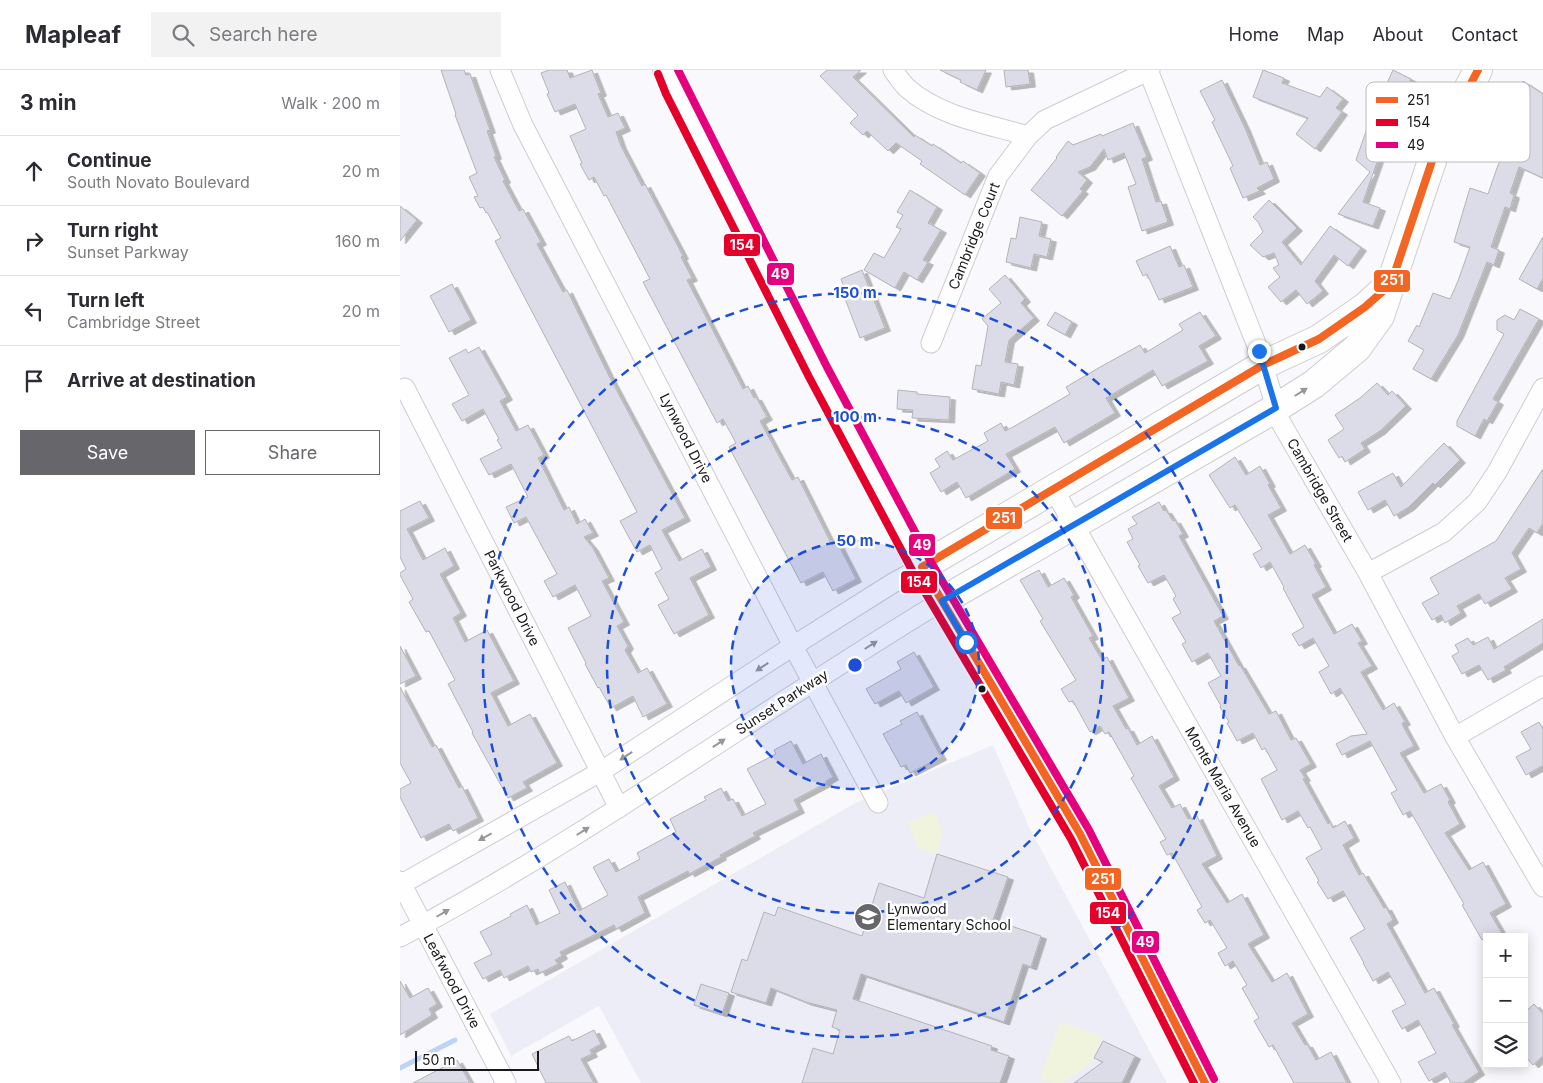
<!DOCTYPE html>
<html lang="en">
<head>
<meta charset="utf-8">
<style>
	body { margin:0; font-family:Inter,sans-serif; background:#f2f2f3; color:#2b2b33 }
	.controls { position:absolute; right:15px; bottom:15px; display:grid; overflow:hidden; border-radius:0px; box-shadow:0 2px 12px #0003 }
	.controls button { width:45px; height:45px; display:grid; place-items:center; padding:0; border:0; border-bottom:1px solid #e1e1e2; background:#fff; color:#2b2b33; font:25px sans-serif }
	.scale { position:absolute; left:15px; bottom:12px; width:124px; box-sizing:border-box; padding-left:5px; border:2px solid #19191c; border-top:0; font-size:14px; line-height:18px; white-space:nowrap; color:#19191c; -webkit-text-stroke:4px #fff; paint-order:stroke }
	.stop { position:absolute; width:15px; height:15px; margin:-11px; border:4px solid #1a73e8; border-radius:50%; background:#fff }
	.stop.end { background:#1a73e8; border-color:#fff; box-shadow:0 1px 5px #0008 }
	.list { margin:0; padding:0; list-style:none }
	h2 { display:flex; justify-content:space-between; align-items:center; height:65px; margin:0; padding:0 20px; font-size:21px }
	h2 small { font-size:16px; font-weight:400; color:#7c7c81 }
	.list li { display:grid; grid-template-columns:32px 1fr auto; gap:15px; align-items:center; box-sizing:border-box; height:70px; padding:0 20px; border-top:1px solid #e1e1e2 }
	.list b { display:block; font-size:19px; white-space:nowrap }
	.list p { margin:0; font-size:16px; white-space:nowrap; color:#7c7c81 }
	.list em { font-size:16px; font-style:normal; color:#7c7c81 }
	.actions { display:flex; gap:10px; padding:15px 20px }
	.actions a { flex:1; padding:11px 0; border:1px solid #67676b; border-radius:0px; text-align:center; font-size:18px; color:#67676b }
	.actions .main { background:#67676b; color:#fff }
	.icon { flex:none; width:28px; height:28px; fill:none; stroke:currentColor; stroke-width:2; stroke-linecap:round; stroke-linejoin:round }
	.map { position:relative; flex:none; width:1143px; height:1013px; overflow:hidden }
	header { display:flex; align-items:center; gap:30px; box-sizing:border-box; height:70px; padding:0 25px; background:#fff; border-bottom:1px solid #e1e1e2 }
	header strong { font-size:24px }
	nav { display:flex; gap:28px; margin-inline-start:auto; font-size:18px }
	.search { width:350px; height:45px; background:#f2f2f3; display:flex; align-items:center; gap:12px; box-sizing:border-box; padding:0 18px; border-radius:0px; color:#7c7c81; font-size:19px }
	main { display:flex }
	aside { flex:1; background:#fff }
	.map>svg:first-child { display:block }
</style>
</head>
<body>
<header>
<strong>Mapleaf</strong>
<div class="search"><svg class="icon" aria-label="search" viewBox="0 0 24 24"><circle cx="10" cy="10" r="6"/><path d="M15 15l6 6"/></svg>Search here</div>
<nav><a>Home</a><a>Map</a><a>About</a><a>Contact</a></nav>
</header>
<main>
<aside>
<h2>3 min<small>Walk · 200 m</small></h2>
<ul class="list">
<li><svg class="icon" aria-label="ahead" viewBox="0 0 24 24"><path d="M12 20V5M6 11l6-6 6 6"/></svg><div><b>Continue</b><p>South Novato Boulevard</p></div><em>20 m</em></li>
<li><svg class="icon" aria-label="right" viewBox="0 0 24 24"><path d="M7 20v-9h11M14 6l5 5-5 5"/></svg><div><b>Turn right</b><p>Sunset Parkway</p></div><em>160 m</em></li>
<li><svg class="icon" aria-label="left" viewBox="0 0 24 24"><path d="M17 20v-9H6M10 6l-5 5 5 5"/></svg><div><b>Turn left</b><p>Cambridge Street</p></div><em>20 m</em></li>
<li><svg class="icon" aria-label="arrive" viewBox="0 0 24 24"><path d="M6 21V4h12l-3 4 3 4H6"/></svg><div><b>Arrive at destination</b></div></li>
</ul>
<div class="actions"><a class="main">Save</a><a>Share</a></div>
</aside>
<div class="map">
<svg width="1143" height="1013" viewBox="0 0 1143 1013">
	<defs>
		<filter id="shadow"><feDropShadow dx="5.5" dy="3" stdDeviation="0" flood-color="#0004"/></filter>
	</defs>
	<rect width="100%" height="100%" fill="#f9f9fd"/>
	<path fill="#ededf7" d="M593,675L630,759L767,1013H241L199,936L111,986L90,944L457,732Z"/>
	<path fill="#f1f4dd" d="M534,742L543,762L536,784L518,778L508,753Z
		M660,952L702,966L692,992L663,1013H652L640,1009Z"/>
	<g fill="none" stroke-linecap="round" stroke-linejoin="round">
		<path stroke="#bfd3f5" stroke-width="5" d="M0,998L55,970"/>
	</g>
	<path fill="#dbdce8" stroke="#b3b3b7" filter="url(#shadow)" d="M41,0H64L66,5L70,4L90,60L87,61L96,86L94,87L105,110L103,111L119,141L123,139L141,172L137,174L163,222L167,220L209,306L285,448L262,460L279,491L302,479L311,497L290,508L309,545L274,564L258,535L269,529L255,503L262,499L250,475L237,482L220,451L237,442L95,171L101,168L87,142L86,143L83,137L80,138L74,127L78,126L69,107L77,103L55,45L56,44Z
		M149,0H167L170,8L192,0L201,23L198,24L208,47L218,43L225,58L216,62L221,76L242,116L245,114L283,186L281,187L292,208L287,210L343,319L348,316L354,328L356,327L367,347L360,351L392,410L398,407L432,475L437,472L456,509L433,521L423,502L401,513L329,377L336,373L323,349L317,353L243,212L250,209L206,125L204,126L194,107L189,110L180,94L182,93L170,66L186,59L175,34L155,42L147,24L149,23L141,3Z
		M427,0H461L453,7L514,67L515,65L532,76L533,74L561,93L563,91L580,103L565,125L520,94L522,91L496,73L488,81L467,61L463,65L450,53L458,45L420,6Z
		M540,0H586L577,20L560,12L561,10Z
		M604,0H628L630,14L606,17Z
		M863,0L884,8L882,13L920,27L927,17L943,29L936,38L942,42L915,79L896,64L908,48L853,27Z
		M993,0L1011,9L1003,27L1019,34L1005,65L998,87L981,81L963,132L980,138L973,156L938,144L970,102L956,90L970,50Z
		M822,10L845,58L860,95L867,92L874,109L857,118L860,121L843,128L830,98L833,96L812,52L815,50L800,21Z
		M1123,11L1143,24V108L1119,97L1110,123L1114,125L1110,139L1105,137L1091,177L1099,180L1094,195L1087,192L1058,265L1031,309L1013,299L1024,280L1008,271L1017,255L1019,257L1033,223L1050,229L1058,211L1070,177L1054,172L1064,138L1070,118L1088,124L1098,95L1110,71L1098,65L1115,30L1112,27Z
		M733,53L747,87L742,89L756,132L761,131L768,152L742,161L728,117L736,114L724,83L708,90L704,79L690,97L678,102L687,110L680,119L683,121L662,146L631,120L657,88L656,87L668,71L673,75L701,64L702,66Z
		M510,120L537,137L528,153L541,160L523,190L528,192L517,210L504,202L495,218L464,200L474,183L484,188L501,159L496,157L503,145L497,142Z
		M869,130L897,158L882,172L901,195L930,156L961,178L948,196L934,185L915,211L923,221L907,234L896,220L881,232L868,217L880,207L873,198L879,195L874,183L863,187L850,175L863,162L858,152L853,147Z
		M0,136L17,150L0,171Z
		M620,147L642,152L639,166L651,169L647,187L634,184L631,198L606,192L611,168L616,169Z
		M1143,167V208L1137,219L1119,209Z
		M770,176L779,197L784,195L793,217L759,230L747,204L743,206L736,191Z
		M462,200L485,258L460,268L441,218L444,217L441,209Z
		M605,205L625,229L621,233L634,248L609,270L605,292L618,294L614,315L601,312L599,324L572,319L576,295L581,296L588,256L582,249L601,233L589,219Z
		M52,214L71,250L49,262L30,226Z
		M1120,239L1139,249L1093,329L1098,332L1087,351L1084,349L1075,366L1057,356V351L1104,264L1097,260V250L1105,245L1114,250Z
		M655,242L672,252L665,265L647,255Z
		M800,242L816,266L799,276L808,291L762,316L753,300L706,328L715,343L664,373L655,357L606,384L615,399L566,428L557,412L541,422L530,403L540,397L535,389L547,381L553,390L588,371L584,363L601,353L605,361L613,357L670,324L666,317L702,296L740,275L745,283L783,260L779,254Z
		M79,277L107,327L100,331L116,361L128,355L144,385L138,388L164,440L169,437L177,454L185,449L193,463L184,467L193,478L209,508L202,511L224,552L217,556L228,576L225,580L238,603L247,598L267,634L243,647L233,626L211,638L199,617L198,618L185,594L186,593L168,558L191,546L175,515L153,527L144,511L157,504L126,447L114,453L106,437L128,427L111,394L89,405L80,389L102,378L97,370L99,369L83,339L62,351L52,334L69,325L49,288L66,279L68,283Z
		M977,313L988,325L992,321L1006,336L980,361L961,373L965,379L945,392L942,386L939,388L928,370L944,359L935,345L960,328Z
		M498,320L517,322V324L550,327L549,350L512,348L513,340L497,339Z
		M1044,373L1060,390L1035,415L1033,413L1009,437L994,446L985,430L968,440L958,422L993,403L1001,417Z
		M835,387L846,405L860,396L870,414L868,415L881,438L868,445L890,484L905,475L916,494L914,495L926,517L912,525L934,564L952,554L962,571L958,573L972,596L961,602L983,640L994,633L1005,652L1002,653L1003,656L1014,676L1000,683L1024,723L1041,714L1050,730L1048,732L1060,754L1045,763L1069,800L1083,792L1106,834L1090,843L1104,867H1087L1082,870L1062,835L1064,834L1010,741L1003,745L991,723L997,720L970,671L942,685L936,674L951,666L967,664L940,618L931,624L919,602L929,596L913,568L899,576L892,564L904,557L883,518L884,517L870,492L861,498L853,484L862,479L835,435L830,438L809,405Z
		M1143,399V453L1137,463L1129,458L1112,483L1121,499L1105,508L1112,519L1085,534L1079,524L1057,536L1061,543L1045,553L1041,545L1032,550L1022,533L1039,524L1030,508L1096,471Z
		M20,431L29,448L7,459L23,490L45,478L54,496L40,504L61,543L53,548L65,572L87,560L114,611L91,623L108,656L130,644L157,693L123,712L127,718L108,728L72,663L73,662L48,614L55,610L29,561L26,562L9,532L13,529L0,505V503L6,499L0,487V441Z
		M759,432L764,441L766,440L773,451L775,450L783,464L779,466L823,546L814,551L839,596L840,595L869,644L876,641L891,670L896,668L911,694L900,700L905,708L903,709L928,754L930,752L933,758L945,751L954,768L943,775L959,805L963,803L984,838L986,837L993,850L987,854L1025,923L1034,918L1054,954L1052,955L1079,1002L1063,1013H1051L1045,1002L1029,1011L1018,992L1036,983L1018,950L1002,959L992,941L1006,934L988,902L973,911L963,893H964L950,868L965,859L943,821L928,829L917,812L919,811L906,788L922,779L910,757L908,758L898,741L882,750L861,709L877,700L865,678L862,680L853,663L837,671L827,653L829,652L820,637L821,636L808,613L821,606L808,583L792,592L782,574L786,572L772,548L781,543L773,529L776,526L764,505L748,513L738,496L740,495L727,472L733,469L728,459L737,454L732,447Z
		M639,500L648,517L664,508L674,525L671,527L693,566L689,568L702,590L707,587L729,628L713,636L726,659L728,658L737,675L752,666L774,707L759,716L772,738L780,734L788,749L791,748L792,750L797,746L817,786L802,794L827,833L842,824L864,865L848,874L872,912L887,903L908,944L892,953L905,975L907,974L916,990L931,982L947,1013H894L873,975L869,977L854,951L859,948L842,918L847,915L833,891L825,896L818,883L827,878L810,850L805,853L797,840L802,837L772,783L767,785L760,772L766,769L731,708L734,706L709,662L705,664L700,656L690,662L673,631L669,632L661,619L676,610L640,551L643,549L620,510Z
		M1143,549V573L1104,597L1106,600L1088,610L1079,595L1062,604L1052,586L1059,582L1055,575L1068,568L1073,575L1088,567L1094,579Z
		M0,576L16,606L0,614Z
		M514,582L534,617L506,633L499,621L475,634L466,619L501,599L497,592Z
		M0,617L32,677L36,675L59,718L62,716L78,748L53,761L49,754L21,768L0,727V719L11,713L0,693Z
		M517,642L541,687L510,703L506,695L501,697L483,664L502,654L500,651Z
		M1139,652L1143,659V699L1142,696L1126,705L1116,687L1131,679L1121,662Z
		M391,671L403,694L421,684L433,707L426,711V713L394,730L399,740L353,763L355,766L320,785L321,787L289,804L288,801L238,827L245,843L216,859L214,855L160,882L162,886L155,890L158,894L140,903L138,899L131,902L128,896L104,908L100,900L83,909L74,893L92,884L80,862L111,846L110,844L127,835L136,855L160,843L149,820L165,812L179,841L208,825L193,797L209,789L216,802L240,789L237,783L276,762L270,749L306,730L304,727L321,718L328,731L333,729L342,746L366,734L347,699L376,684L374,680Z
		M537,784L608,807L593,850L641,866L631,897L623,894L604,952L461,904L453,929L592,976L591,980L609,986L600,1013H402L413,978L433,984L440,960L432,957L437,940L406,932L371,918L366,933L331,922L342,889L347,891L364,842L375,846L378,837L462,866L479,813L524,828Z
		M0,911L10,928L28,918L37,934L29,939L32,945L0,965Z
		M301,914L329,923L322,944L294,935Z
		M1134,934L1143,944V986L1133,995L1124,985V943Z
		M194,960L201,974L190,980L192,984L181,989L194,1013H146L132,984L169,966L172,971Z
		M703,971L735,986L722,1013H674L703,992L694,988Z
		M57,990L70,1013H13Z"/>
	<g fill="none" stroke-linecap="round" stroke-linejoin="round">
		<g stroke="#cdcdd0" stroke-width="21">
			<path id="street" d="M100,0L123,55L393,576L478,733
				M493,0C497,6 502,13 507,18C540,47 588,54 628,66
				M748,0L859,281L880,351L968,503L1055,667L1143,817
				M531,273L598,106L628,66L645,50L750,0
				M5,318L219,738
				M654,420L991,1013
				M968,503L1044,462L1077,432L1097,402L1143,318
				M1055,667L1143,616
				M0,811L106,1013
				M0,815L200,702L393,576L493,513L522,497
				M0,867C188,767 360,641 542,531"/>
		</g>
		<g stroke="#cdcdd0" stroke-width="30">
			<path id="secondary" d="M267,0L275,19L418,302L522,497L680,764L805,1013
				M522,497L863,295L919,269L965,237L988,216
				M542,531L876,338L914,314L957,278L980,246L1035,82L1078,0"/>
		</g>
		<use href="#street" stroke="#fefeff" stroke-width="19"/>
		<use href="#secondary" stroke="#fefeff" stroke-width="28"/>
		<g stroke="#fff" stroke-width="11">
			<path id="bus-1" d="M805,1013L680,764L522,497L863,295L919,269L965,237L991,214L1035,82L1078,0"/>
		</g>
		<g stroke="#fff" stroke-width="11">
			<path id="bus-2" d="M258,4L266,24L409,307L513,502L671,769L794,1013"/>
		</g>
		<g stroke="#fff" stroke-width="11">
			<path id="bus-3" d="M278,0L427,297L531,492L689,760L814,1009"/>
		</g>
		<use href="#bus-1" stroke="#f26522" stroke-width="8"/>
		<use href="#bus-2" stroke="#e4002b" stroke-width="8"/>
		<use href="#bus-3" stroke="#e5007d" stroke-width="8"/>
	</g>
	<defs><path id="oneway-solid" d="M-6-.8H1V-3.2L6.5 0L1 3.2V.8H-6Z" transform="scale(1.25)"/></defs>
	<g fill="#979799">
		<use href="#oneway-solid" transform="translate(901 322) rotate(-32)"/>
		<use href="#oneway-solid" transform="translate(471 575) rotate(-32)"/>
		<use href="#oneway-solid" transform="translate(362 597) rotate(147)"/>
		<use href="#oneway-solid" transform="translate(319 673) rotate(-33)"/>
		<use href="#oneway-solid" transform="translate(226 686) rotate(147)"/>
		<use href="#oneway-solid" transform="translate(183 761) rotate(-32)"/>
		<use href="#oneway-solid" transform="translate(85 767) rotate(151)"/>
		<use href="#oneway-solid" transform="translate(43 843) rotate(-30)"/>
	</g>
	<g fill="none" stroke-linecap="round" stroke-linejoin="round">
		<path stroke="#1a73e8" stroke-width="6" d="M566,572L542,531L876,338L859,281"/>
	</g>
	<circle cx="455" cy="595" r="124" fill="#1d4ed8" fill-opacity=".12"/>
	<g fill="none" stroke="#1d4ed8" stroke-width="2.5" stroke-dasharray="9 6">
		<circle cx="455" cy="595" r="124"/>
		<circle cx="455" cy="595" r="248"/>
		<circle cx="455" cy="595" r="372"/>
	</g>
	<defs>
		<g id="school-disc" transform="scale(1.4375)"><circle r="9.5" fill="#67676b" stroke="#fff"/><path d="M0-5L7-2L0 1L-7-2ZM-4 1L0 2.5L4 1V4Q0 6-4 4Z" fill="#fff"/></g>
	</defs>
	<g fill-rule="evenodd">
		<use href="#school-disc" x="468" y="847"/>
	</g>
	<g fill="#19191c" stroke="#fff" stroke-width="2">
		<circle cx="902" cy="277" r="4.5"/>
		<circle cx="582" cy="619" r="4.5"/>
	</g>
	<g text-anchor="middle" stroke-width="5" stroke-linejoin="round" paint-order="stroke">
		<g font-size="14" fill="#19191c" stroke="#fff">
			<text transform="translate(574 166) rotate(-68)" y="5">Cambridge Court</text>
			<text transform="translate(286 368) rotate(63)" y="5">Lynwood Drive</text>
			<text transform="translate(920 420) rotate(60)" y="5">Cambridge Street</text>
			<text transform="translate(112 528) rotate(63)" y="5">Parkwood Drive</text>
			<text transform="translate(382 632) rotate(-33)" y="5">Sunset Parkway</text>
			<text transform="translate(823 717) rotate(60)" y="5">Monte Maria Avenue</text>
			<text transform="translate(52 911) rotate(62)" y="5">Leafwood Drive</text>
		</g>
		<g font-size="14" fill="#19191c" stroke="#fff" text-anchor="start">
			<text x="487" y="844">Lynwood<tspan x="487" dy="16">Elementary School</tspan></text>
		</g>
	</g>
	<rect x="966" y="12" width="164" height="80" rx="8" fill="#fff" stroke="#bababb" stroke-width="1"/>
	<rect x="976" y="27" width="22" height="6" fill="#f26522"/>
	<rect x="976" y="49" width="22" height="7" fill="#e4002b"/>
	<rect x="976" y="72" width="22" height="6" fill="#e5007d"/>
	<g font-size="14" fill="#19191c">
		<text x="1007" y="35">251</text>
		<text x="1007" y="57">154</text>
		<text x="1007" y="80">49</text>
	</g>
	<circle cx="455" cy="595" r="8" fill="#1d4ed8" stroke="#fff" stroke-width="2.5"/>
	<g font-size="15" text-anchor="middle" font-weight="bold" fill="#1d4ed8" stroke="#fff" stroke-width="5" stroke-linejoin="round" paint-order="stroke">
		<text x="455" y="228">150 m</text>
		<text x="455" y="352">100 m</text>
		<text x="455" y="476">50 m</text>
	</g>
	<g stroke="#fff" stroke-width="2">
		<rect x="323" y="163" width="38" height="24" rx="5" fill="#e4002b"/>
		<rect x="366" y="192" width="29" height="24" rx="5" fill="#e5007d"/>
		<rect x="973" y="199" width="38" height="24" rx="5" fill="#f26522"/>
		<rect x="585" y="436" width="38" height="24" rx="5" fill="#f26522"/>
		<rect x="508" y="463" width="28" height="24" rx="5" fill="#e5007d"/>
		<rect x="500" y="500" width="38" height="24" rx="5" fill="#e4002b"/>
		<rect x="684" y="797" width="38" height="24" rx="5" fill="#f26522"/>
		<rect x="689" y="831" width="38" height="24" rx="5" fill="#e4002b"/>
		<rect x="731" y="860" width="29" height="24" rx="5" fill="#e5007d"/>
	</g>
	<g font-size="14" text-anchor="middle" font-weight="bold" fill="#fff">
		<text x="342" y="180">154</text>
		<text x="380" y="209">49</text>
		<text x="992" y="215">251</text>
		<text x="604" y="453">251</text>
		<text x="522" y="480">49</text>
		<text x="519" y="517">154</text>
		<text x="703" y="814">251</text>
		<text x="708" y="848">154</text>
		<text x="745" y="877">49</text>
	</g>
</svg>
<div class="controls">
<button>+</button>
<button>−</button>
<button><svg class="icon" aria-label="layers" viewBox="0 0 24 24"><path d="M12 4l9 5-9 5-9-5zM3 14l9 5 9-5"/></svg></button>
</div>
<div class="scale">50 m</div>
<div class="stop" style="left:566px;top:572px"></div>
<div class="stop end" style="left:859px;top:281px"></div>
</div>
</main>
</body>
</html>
